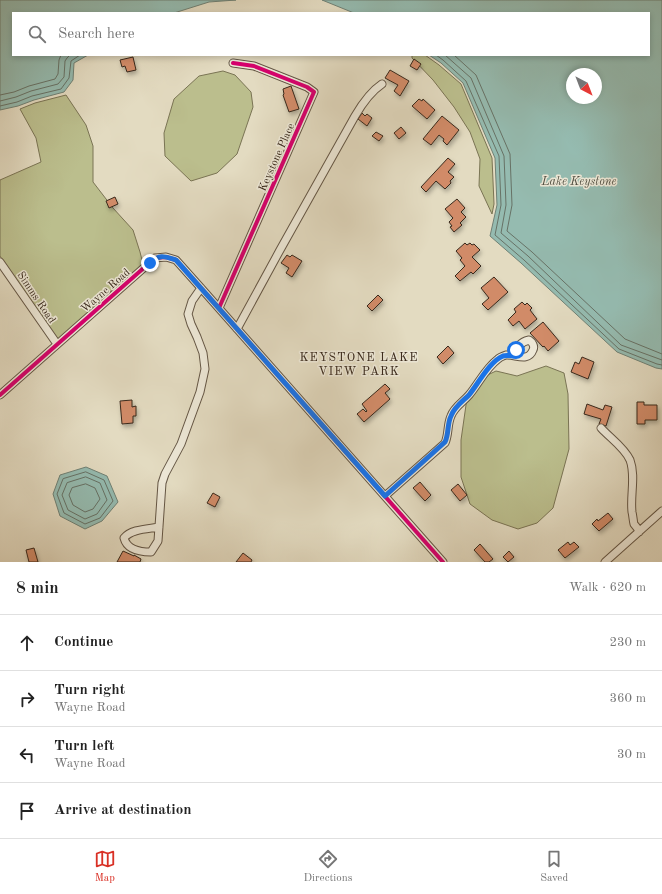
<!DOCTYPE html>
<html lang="en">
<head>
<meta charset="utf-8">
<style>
	body { margin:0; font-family:"Old Standard TT",serif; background:#f2f2f2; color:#222 }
	.compass { position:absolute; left:566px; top:68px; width:36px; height:36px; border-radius:50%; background:#fff; box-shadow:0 2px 6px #0003; rotate:138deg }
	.stop { position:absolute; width:12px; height:12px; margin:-9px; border:3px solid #1a73e8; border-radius:50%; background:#fff }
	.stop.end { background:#1a73e8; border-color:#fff; box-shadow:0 1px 4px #0008 }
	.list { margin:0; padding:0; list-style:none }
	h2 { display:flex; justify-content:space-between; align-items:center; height:52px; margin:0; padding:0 16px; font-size:17px }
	h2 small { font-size:13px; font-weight:400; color:#767676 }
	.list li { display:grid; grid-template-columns:26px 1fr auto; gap:12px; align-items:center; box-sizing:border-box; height:56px; padding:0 16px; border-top:1px solid #e0e0e0 }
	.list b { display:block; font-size:15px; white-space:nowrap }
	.list p { margin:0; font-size:13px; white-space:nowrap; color:#767676 }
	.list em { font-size:13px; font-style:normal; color:#767676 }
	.icon { flex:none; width:22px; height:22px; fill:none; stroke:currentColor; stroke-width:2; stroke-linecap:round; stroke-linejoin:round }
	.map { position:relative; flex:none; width:662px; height:562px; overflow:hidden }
	.search { position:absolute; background:#fff; box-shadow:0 2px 6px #0003; left:12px; right:12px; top:12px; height:44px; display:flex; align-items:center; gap:10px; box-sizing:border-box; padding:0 14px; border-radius:0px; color:#767676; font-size:15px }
	.sheet { height:276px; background:#fff }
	nav { display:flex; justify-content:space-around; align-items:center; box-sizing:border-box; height:56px; border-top:1px solid #e0e0e0; background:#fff; font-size:11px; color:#767676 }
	nav a { display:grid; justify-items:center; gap:2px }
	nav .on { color:#d93025 }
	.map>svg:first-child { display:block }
</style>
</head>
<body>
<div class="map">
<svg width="662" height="562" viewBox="0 0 662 562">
	<defs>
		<filter id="shadow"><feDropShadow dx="1.5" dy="3" stdDeviation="2" flood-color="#0004"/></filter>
	</defs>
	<rect width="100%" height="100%" fill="#e3dbc1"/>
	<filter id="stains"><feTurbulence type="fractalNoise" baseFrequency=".005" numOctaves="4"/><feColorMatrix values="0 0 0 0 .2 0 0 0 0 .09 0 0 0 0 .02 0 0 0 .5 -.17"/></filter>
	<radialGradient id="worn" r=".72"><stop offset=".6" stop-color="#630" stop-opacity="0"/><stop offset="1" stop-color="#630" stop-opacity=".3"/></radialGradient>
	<path fill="#bbbe8d" stroke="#7a7454" d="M412,55H425L439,65L461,84L492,158L494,204L492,214L479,186L480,159L470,132L454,107L433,80L412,58Z
		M223,71L235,75L251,92L253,107L237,154L217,173L191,181L165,156L164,133L174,99L199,76Z
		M66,95L86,125L93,146V182L113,208L133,230L140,252L143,264L57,340L0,256V180L41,162L36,138L20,109L35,103Z
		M546,366L564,373L568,394L569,449L553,508L537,523L518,529L492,520L470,504L461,477V440L467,398L479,379L496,371L517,376Z"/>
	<path fill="#95bbb0" stroke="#708175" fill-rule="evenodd" d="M0,0H236L209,2L174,13H13V55H88L74,63L73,80L64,92L34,100L18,106L0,110Z
		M322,0H662V369L656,368L617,352L521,263L490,236L497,205L495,158L463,83L441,63L429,55H649V13H354ZM572,74H596V98H572Z
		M86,467L107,476L118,502L102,521L85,529L60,516L53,494L60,475Z"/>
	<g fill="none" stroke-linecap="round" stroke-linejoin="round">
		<path stroke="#677266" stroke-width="1" d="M436,55L443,60L466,81L499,156L501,205L495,235L524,260L619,349L657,364L662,365
			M445,55L471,78L504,156L506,205L501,233L528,256L621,345L662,360
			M454,55L476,75L510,154L512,205L507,231L532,252L625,339L662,354
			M0,95L14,92L29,86L55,79L58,74L59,60L61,55
			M0,101L16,97L31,91L58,84L64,77L65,61L67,58L70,55
			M0,106L17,102L32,96L61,89L69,78L71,61L80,55
			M86,472L104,480L113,501L100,518L85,524L64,513L57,494L63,479Z
			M86,477L100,483L107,500L97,514L85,519L68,510L62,495L67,483Z
			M86,484L95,488L100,499L93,509L85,512L73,505L69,495L72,488Z"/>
	</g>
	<path fill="#d18b68" stroke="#39291c" filter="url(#shadow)" d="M133,57L136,70L127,72L125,66L122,67L120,60Z
		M414,59L421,64L417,70L410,66Z
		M390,70L409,81L400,96L394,91L398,85L385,78Z
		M291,86L299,109L289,112L283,95L284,94L283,89Z
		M419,99L422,101L423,99L435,110L427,119L412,106Z
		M362,113L365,116L367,114L372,118L367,126L358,119Z
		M442,116L459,130L447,145L443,141L444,139L439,135L431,145L423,139Z
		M401,127L406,133L399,139L394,133Z
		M376,132L383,136L379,141L372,136Z
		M448,158L455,164L448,172L454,177L450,181L451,183L445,189L436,181L426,192L421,187Z
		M115,197L118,204L109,208L106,201Z
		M457,199L465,208L461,212L466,217L460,223L462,225L454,232L450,227L452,226L449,222L453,218L445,209Z
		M465,243L467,245L470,243L472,245L474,244L480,250L472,257L481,266L473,274L471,272L460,281L455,276L465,266L460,260L462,258L456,251Z
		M287,255L290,257L292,255L302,261L292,277L286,273L289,268L281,263Z
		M494,277L508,292L488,310L482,304L489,298L481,288Z
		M378,295L383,300L372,311L367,306Z
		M522,302L525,305L527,303L532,308L530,310L537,319L525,329L519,321L513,326L508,320L516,312L514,309Z
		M543,322L559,341L548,351L544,346L543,347L530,333Z
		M448,346L454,353L443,364L437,357Z
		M582,357L594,362L588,379L571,372L575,362L579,364Z
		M385,384L390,389L385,393L390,399L364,422L357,414L363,409L366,412L367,411L362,404Z
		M132,400V407L136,406V416H133V423L122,424L120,401Z
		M637,402H644V405H657V420H645V424H637Z
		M587,404L603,410L605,405L612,407L606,426L599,424L601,419L584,414Z
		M420,482L431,495L425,501L413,488Z
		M458,484L467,495L460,501L451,490Z
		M213,493L220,497L215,507L207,503Z
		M608,513L613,519L599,531L592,524L597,519L598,521Z
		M568,542L570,545L574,542L579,547L565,558L558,550Z
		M480,544L493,559L489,562H485L474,550Z
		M34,548L38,562H29L26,550Z
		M123,551L134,556V555L141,559L140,562H117Z
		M509,551L514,557L508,562L503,557Z
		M243,553L252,560L251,562H236Z"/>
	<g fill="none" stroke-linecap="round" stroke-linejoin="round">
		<g stroke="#645645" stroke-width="9">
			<path id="minor" d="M0,262L57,344
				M219,308L314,92L307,87L254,66L233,63
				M237,329L280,250L355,116C362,104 370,92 382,84
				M0,395L155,258L166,257L176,260L201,288L443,562
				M601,428C610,438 624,447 630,460C636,476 630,495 632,512C633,516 633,520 634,524C636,526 638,529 639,532
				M385,496L445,443C449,434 447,425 451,416C454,407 463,402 469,395C479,383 485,369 498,359C500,357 503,356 506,355C515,354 528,363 533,350C535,346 532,342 529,340C520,342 516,348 515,356
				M159,527C148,529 131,529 124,538C127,550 141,552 151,552L158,541L162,483L165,474L181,444L200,392L205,369L203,353L197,337L191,324L188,314L192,301L201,288
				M605,562L662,511"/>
		</g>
		<use href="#minor" stroke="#ede8d7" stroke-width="7"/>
		<g stroke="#ede8d7" stroke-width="6">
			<path id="cycleway" d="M219,308L314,92L307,87L254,66L233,63
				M0,395L155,258L166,257L176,260L201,288L443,562"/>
		</g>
		<use href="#cycleway" stroke="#d6006c" stroke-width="4"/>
	</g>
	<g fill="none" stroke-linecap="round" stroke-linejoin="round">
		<path stroke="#1a73e8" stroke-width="5" d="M150,263C159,254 164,256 176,260L385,496L445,442C449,434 447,424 451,416C454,407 463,401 469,395C478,384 490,361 503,356C507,355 511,356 515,356L516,350"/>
	</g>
	<g text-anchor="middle" stroke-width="3" stroke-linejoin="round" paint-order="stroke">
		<g font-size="11" fill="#39291c" stroke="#ede8d7">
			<text transform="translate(276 157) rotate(-66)" y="4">Keystone Place</text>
			<text transform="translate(105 290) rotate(-41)" y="4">Wayne Road</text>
			<text transform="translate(37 297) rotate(56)" y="4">Simms Road</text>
		</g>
		<g font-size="12" font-style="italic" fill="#504e41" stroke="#ede8d7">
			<text x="579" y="185">Lake Keystone</text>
		</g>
		<g font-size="12" letter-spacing="1" fill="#39291c" stroke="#ede8d7">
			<text x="359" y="361">KEYSTONE LAKE<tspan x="359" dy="14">VIEW PARK</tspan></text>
		</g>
	</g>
	<rect width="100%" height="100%" filter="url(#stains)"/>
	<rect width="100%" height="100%" fill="url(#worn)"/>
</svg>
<svg class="compass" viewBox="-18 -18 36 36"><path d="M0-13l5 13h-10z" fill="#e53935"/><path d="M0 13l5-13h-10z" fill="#767676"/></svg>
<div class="stop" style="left:516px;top:350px"></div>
<div class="stop end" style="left:150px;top:263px"></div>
<div class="search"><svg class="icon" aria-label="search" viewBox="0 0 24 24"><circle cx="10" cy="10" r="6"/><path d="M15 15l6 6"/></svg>Search here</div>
</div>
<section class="sheet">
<h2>8 min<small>Walk · 620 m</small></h2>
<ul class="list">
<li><svg class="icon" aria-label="ahead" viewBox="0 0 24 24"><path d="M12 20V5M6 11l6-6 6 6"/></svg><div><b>Continue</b></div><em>230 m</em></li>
<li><svg class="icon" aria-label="right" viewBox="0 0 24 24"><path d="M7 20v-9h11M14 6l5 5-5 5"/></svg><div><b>Turn right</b><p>Wayne Road</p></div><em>360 m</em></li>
<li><svg class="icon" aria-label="left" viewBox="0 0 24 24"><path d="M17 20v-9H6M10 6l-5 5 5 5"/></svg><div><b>Turn left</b><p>Wayne Road</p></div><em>30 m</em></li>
<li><svg class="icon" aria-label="arrive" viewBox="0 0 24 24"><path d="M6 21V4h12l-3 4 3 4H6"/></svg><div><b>Arrive at destination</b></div></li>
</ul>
</section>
<nav>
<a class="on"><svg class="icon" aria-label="map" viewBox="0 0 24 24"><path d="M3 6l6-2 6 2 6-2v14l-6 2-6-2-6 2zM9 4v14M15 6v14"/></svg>Map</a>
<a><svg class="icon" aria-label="directions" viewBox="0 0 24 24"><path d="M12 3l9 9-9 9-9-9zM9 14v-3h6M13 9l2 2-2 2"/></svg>Directions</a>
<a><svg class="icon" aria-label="saved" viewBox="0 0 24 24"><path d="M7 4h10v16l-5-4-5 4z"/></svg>Saved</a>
</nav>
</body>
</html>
